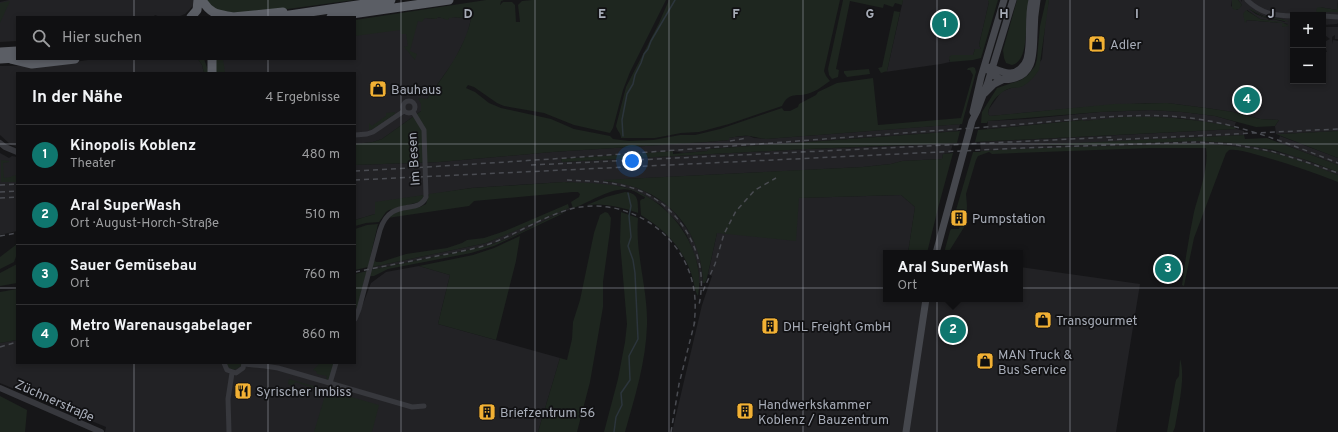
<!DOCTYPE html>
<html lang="de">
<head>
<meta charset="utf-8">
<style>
	body { margin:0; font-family:Overpass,sans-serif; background:#19191b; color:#f1f3f6 }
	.controls { position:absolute; right:12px; top:12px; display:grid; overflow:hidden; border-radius:0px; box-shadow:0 2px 6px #0003 }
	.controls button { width:36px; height:36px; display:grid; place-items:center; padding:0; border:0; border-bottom:1px solid #303032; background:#101012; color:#f1f3f6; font:20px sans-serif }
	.you { position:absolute; left:632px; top:161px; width:14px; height:14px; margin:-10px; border:3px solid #fff; border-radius:50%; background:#1a73e8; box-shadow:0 0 0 6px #1a73e833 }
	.badge { display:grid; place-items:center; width:26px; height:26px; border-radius:50%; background:#0f766e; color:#fff; font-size:13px; font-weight:700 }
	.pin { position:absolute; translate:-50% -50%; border:2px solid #fff; box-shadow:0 1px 4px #0006 }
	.popup { position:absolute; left:883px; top:250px; width:140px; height:52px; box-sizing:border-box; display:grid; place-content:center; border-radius:0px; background:#101012; filter:drop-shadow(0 1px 3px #0005); font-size:13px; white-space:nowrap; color:#9c9d9f }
	.popup b { font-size:15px; color:#f1f3f6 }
	.popup::after { content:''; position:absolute; left:50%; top:100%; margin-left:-8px; border:8px solid transparent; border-top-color:#101012 }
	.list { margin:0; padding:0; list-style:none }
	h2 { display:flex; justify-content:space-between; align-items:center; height:52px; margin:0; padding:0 16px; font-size:17px }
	h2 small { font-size:13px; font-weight:400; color:#9c9d9f }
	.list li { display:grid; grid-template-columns:26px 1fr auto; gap:12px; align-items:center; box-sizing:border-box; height:60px; padding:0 16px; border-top:1px solid #303032 }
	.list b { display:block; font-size:15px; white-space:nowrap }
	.list p { margin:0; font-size:13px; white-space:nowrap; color:#9c9d9f }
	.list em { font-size:13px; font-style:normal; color:#9c9d9f }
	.icon { flex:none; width:22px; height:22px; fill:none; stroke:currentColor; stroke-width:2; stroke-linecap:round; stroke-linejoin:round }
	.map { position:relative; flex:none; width:1338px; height:432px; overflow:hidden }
	.search { position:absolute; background:#101012; box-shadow:0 2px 6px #0003; left:16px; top:16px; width:340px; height:44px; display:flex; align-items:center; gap:10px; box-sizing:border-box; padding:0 14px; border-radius:0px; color:#9c9d9f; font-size:15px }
	.panel { position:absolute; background:#101012; box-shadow:0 2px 6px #0003; left:16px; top:72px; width:340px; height:292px; border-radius:0px }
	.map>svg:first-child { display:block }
</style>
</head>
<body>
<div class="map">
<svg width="1338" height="432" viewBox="0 0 1338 432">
	<rect width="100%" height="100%" fill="#161618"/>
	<path fill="#222225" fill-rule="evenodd" d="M9,0H194V4L190,9L185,14L178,17H160L155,15L154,16L155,17H17V41L0,42V2Z
		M903,0H988V1L989,2L979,45L981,49H975L973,55H954L949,60L950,62L941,64L885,72L887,71Z
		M1049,0H1232L1231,6L1237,10L1242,5L1238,0H1241L1242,2V0H1338L1337,10L1319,7L1334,12H1338V23L1337,24L1323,25V15H1293V81H1323V74L1324,73L1323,72V52H1327L1326,49H1323V41H1326L1330,39L1326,36V39H1323V27H1338V39H1335V35L1332,37V40L1333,44V40L1338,41V131L1276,134L1275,126L1279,120L1260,119L1233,112L1206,108L1167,103H1146L1088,107L990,116L988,114L989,109L1001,92L1011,88L1022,86L1042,59L1046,15ZM1249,9L1264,16L1283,19L1285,22L1263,17L1256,14ZM1247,10L1260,19L1288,24L1282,27V23L1246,20V23Z
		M437,17L448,19L449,18L453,17L471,19L467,35L454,61L427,99L421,104V111L382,139L373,142L355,144V73H219L221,59H355V23L425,18L436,19Z
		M95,59H198L202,65L204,73H17V147L11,145L0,135V66L52,65Z
		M1151,110L1182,112L1215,116L1236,122L1234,127L1199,121L1179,118L1138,117L1083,121L1082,120L987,129L988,121L1027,119L1100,112Z
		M960,124L958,131L709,149L707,151L684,153L673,151L561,159L562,162L808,149L953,144L950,153L943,154L942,159L902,161L891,164L863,167L627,179L604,181L623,183L643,190L666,204L675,213L690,233L698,250L701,264L703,283H699L698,266L693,251L687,236L680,225L661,205L644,195L624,187L564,182L471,188L375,203V214L355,220V165L439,162L552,152L707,142L729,140V138L734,137L749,136L754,138L766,139Z
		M1236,129L1244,131V135L1032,146L1093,145L1197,141L1232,143L1262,148L1294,156L1338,172V175L1279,155L1264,151L1221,144H1184L981,151L980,142Z
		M1280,136L1338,158V165L1278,142Z
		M0,153L9,158L12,156L17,157V231L0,235Z
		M901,195L915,207L908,253H886V299H1020V267L1140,284L1116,432H672L702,305L712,276L708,274L717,233L798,198Z
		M576,207L554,216L509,238L487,246L371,270L372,267L486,243L555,213L569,208Z
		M419,266L450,275L438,324L560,358L538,432H105L106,427L0,383V343L17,340V363H355V307L361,309L371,283L386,272Z"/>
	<path fill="#1e261f" d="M206,0H354L273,11L232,14L218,12Z
		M486,0H504L501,1L500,5L503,2H512L515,5L516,22H520L518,5L522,1L532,0H666L630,72L623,90L613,128L610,133L574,125L544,113L504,106L497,103L474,87L468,85L466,88L475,92L489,103L501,108L542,117L551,119L574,129L610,136L613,139L629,141L653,140L680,135H695L720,129L782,108L784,111H790L798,107L799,104L816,95L818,92L837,83L873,78L878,125L961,118L973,75L970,70H967L968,68L973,67L975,68L976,72L962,124L766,139C758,138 756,137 749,136C744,135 735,137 729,138V140L707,142L552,152L439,162L355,165V144L373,142L382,139L421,111V104L418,98L427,99C445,74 464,50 471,19L453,17L452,18H449L448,20L438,17L436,19L425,18L422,22L418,21L410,51L417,54L415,60L405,48L404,47L408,46L406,34H401L400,30L355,36V20Z
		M669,0H840L824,71L826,76L830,81C824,85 817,91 810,93C797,98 790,90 782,106L729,124L699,132L681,133L655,138H621C621,133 617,131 616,126L626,87L659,23Z
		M843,0H903L902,5L895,3L893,7L884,4L883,8L850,1L836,69L839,70L838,77L832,79L829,75L828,69Z
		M988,0H998L981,58L973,60L950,62L949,57L952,55H973L975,49H981L979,45L989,2L988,1Z
		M1017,0H1029C1028,4 1027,8 1027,13C1025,27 1029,61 1012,65L1006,63L1004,58L1003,50Z
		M1046,0H1049L1039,70C1035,76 1030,82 1023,86C1019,88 1015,88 1011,88C1000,91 989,103 988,114L990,116L1114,104L1167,103L1206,108L1233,112L1260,119L1279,120L1275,126L1256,127L1215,116L1182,112L1151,110L1100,112L988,121L987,123H981L982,112L997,88L1021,80L1028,75L1035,66L1037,59L1040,26Z
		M1232,0H1238L1242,5L1239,9L1235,10L1232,8Z
		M10,1L0,23V3Z
		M1338,3V12H1317L1316,11L1317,8L1319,7L1337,10Z
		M1249,9C1254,9 1258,14 1263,16C1272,19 1282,17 1289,22L1263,17Z
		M1246,10L1260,19L1281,22L1288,25L1289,26L1282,27V23L1247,20L1245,23L1243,14Z
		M894,11L900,12L887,71L881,73L878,68L882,67Z
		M198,59H204L209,73H204L202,65Z
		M214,59H223L225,73H215Z
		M869,69L870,74L847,77L844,73V71Z
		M395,112V114L375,128L369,130V123L372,126L386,116V113Z
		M1124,117C1161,116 1197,119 1234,127L1236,129L975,142L978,130L1083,120V121Z
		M960,131L957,143L808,149L562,162L561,159L673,151V154L707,151L709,149Z
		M1338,131V158L1276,134H1280Z
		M1244,135L1245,139L1267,138L1338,165V172L1309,161L1274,150L1232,143L1197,141L1093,145H1032Z
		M1184,144C1211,144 1238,145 1264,151C1289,156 1314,166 1338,175V182C1310,171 1283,162 1254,154C1246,152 1238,149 1229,150L1226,153L1194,238L1184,286L1182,285C1185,261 1189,236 1194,212C1199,193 1209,168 1206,148H1150L992,154L989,152L978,156L976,160L966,194L967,206L966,224L948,253H944L950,231L951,229H959L964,213L956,210L973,152H980L981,151C1048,147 1116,146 1184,144Z
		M953,153L938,208L927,253H908L915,207L901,195L799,198L796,241L717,233L707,278L705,283H703C701,225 661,185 604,181V180L863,167L891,164L902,161L942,159L943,154Z
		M1,160L9,161V162L3,163L4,178L11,177L12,176L17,175V182H1Z
		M564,182C583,183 613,183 630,189C673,203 706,251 698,296C694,290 694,280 691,273C682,247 664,229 641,215L640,201L642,199H644L645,197C640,195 636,191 631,190C614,185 589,203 573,208L571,202L579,197L580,194L578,192H573L474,201L469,206L387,218L395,212L420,207L426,204L429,194L472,188Z
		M625,192C639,193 638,201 638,213C622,207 605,203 587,205L606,197Z
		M424,195L422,200L419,202L389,210L386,212L379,222L366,223L355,226V220L375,214V202Z
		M568,204L569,208L486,243L372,267L374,260L376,262H381L406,254L447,248L462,243L467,240L484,238L505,231Z
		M566,212L494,246L471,253L388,269L374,276H370L371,270L487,246L509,238L554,216Z
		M605,212L608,213L611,218L610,231L603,282V307L590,382L577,432H538L560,358L567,360L572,339L573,322L580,300L594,233L600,215Z
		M621,212L638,218C635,254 648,289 647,325C646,361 635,397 625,432H604L618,379L625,342L627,324L620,242Z
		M378,224L368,267L355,270V229L367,225Z
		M520,236L516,261L496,340L438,324L450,275L419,266L473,255L494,248Z
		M17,244V254L14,262L0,269V257Z
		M17,264V283L0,286V273Z
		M367,271L357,308L355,307V274Z
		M17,289V340L0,343V292Z
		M1180,359C1186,376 1178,409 1175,427L1173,432H1167L1175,385L1176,380L1179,376Z
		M226,363H242L240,367L233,370L229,368Z
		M320,363H334L330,378L327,380H326L327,376L317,374L316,371L313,370Z
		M289,379L379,405L372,432H314L326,392L295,382L293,386L288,384Z
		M0,396L27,410L25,432H0Z"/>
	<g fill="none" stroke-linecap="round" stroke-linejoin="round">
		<path stroke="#2c353c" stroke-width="1.5" d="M623,136L622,120L627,94L633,84L635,75L641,63L644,54L648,49L651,41L675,0
			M614,432L616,417L622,405L621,393L630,380L629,356L638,339L635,273L633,260L628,246L631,237L629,216L631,206L628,193"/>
		<path stroke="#37383d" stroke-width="5" d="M1247,0C1260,13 1275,16 1293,16
			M1323,16L1338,17
			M403 107a6 6 0 1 1 12 0a6 6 0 1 1-12 0Z
			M355,135L367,134L373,132L404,111
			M355,319L359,309L380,230C391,196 418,216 426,197L424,130L413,112
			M224,363L227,370L236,373L243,368L244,363
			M244,364L265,366L278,368L412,407L424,406
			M330,383L336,363
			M229,432L228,399L232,373"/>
		<path stroke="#37383d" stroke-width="6" d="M0,143L5,147L17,152
			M0,388L101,432"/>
		<path stroke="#45474d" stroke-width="7" d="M989,67C995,69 1004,73 1009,73C1017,74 1025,66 1027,59C1032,40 1027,19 1032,0
			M989,71C995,78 1002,81 1011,79C1035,75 1033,53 1034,34C1034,23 1035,11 1037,0
			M985,93L994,84L1004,79
			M973,112L981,77L1004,0
			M936,253L972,121L977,111L988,82L1013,0
			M906,432L926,299"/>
		<path stroke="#5b5e65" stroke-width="9" d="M202,0C211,15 218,14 233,17
			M191,17L197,10L198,0
			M233,17L283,12
			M276,17L391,0
			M331,17L449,0
			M0,52L17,51
			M0,59L16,58
			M11,59L32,64L75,59
			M212,73V59"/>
		<path stroke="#4a4c52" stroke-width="1.5" stroke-dasharray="5 4" stroke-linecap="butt" d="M1108,140L1338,129
			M730,141L747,138
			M531,165L1114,137
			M355,171C543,161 730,146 917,132C960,129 1003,126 1046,122C1091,118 1136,113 1181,117C1236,122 1287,143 1338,163
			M355,180L1023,148L1197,142L1231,144L1271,151L1309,163L1338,173
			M567,180C586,181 606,181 625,186C666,195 697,233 701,275C702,285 701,295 699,305
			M0,185L17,184
			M0,192L17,191
			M0,198L17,197
			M0,236L17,233
			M355,272C381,267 406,262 432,257C448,254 464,251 480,247C512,238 543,215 575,208C623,198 674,227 690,274C696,291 696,308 694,325
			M703,291L715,264L724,234L736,211L755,190L776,178
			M0,347L17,342
			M671,432L679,384L695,321"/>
	</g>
	<path fill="none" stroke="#a8adb8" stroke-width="1" stroke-opacity="0.55" d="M134,0V17M268,0V17M401,0V432M535,0V432M669,0V432M803,0V432M937,0V432M1070,0V432M1204,0V432M134,59V73M268,59V73M0,144H17M355,144H1338M0,288H17M355,288H1338M134,363V432M268,363V432"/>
	<defs>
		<g id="shop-square" transform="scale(0.9)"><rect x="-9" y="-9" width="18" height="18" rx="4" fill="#f2b134" stroke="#111113"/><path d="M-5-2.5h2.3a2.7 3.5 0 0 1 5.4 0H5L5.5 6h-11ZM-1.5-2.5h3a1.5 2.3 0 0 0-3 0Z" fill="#111"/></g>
		<g id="building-square" transform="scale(0.9)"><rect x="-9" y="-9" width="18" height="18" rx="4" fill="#f2b134" stroke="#111113"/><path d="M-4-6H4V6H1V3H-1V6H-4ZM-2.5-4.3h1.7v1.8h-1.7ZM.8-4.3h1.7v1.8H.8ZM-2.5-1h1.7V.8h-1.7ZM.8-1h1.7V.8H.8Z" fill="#111"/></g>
		<g id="restaurant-square" transform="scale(0.9)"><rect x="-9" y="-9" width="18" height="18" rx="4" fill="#f2b134" stroke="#111113"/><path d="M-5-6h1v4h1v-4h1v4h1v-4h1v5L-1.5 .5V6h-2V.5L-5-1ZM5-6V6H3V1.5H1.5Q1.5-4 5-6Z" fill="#111"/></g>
	</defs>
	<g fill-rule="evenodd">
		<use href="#shop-square" x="1097" y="44"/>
		<use href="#shop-square" x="378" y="89"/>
		<use href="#building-square" x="959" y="218"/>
		<use href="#shop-square" x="1043" y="320"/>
		<use href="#building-square" x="770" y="326"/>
		<use href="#shop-square" x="985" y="361"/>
		<use href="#restaurant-square" x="243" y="391"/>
		<use href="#building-square" x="745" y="411"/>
		<use href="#building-square" x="487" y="412"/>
	</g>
	<g text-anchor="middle" stroke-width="3.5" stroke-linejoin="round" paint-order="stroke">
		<g font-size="13" fill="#a8adb8" stroke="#111113" text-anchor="start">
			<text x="1110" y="49">Adler</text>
			<text x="391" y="94">Bauhaus</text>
			<text x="972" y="223">Pumpstation</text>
			<text x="1056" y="325">Transgourmet</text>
			<text x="783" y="331">DHL Freight GmbH</text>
			<text x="998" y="359">MAN Truck &amp;<tspan x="998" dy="15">Bus Service</tspan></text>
			<text x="256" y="396">Syrischer Imbiss</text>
			<text x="758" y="409">Handwerkskammer<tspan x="758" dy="15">Koblenz / Bauzentrum</tspan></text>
			<text x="500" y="417">Briefzentrum 56</text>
		</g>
		<g font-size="13" fill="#a8adb8" stroke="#111113">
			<text transform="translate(413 159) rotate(-94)" y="5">Im Besen</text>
			<text transform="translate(55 400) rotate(24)" y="5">Züchnerstraße</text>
		</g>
	</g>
	<g font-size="13" text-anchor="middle" font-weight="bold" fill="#a8adb8" stroke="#111113" stroke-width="3.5" stroke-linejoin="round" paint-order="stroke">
		<text x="468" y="18">D</text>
		<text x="602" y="18">E</text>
		<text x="736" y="18">F</text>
		<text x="870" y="18">G</text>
		<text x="1004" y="18">H</text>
		<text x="1137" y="18">I</text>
		<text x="1271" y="18">J</text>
	</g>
</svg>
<div class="controls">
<button>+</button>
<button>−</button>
</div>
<div class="you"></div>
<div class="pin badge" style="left:945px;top:24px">1</div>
<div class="pin badge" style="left:953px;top:330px">2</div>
<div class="popup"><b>Aral SuperWash</b>Ort</div>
<div class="pin badge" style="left:1168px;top:269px">3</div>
<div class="pin badge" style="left:1247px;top:100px">4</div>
<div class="search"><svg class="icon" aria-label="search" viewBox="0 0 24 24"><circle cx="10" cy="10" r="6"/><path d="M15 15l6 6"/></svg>Hier suchen</div>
<section class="panel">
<h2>In der Nähe<small>4 Ergebnisse</small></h2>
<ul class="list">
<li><span class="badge">1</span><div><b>Kinopolis Koblenz</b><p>Theater</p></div><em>480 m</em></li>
<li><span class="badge">2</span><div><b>Aral SuperWash</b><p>Ort · August-Horch-Straße</p></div><em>510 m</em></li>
<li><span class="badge">3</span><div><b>Sauer Gemüsebau</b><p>Ort</p></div><em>760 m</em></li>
<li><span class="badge">4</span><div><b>Metro Warenausgabelager</b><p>Ort</p></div><em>860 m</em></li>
</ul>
</section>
</div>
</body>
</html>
